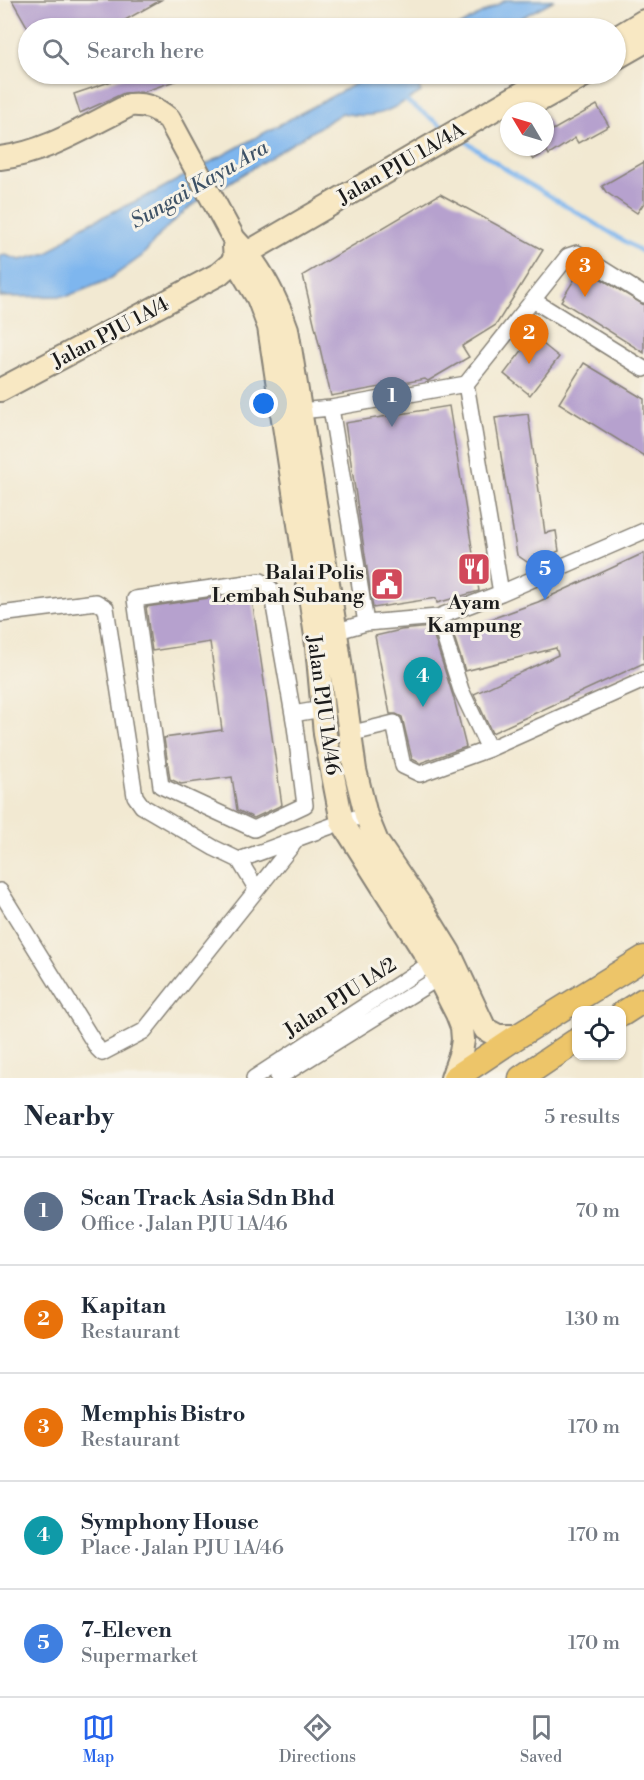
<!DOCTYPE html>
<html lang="en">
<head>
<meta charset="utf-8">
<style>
	body { margin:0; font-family:"Libre Bodoni",serif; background:#f2f2f3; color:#1f2937 }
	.controls { position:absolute; right:18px; bottom:18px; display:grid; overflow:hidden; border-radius:12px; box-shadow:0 2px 4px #0004 }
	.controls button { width:54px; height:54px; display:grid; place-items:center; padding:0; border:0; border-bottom:2px solid #e0e1e3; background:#fff; color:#1f2937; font:30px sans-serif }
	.compass { position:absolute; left:500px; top:102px; width:54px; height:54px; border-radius:50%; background:#fff; box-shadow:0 2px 4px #0004; rotate:308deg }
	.you { position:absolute; left:264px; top:404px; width:21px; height:21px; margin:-15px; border:4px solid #fff; border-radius:50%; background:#1a73e8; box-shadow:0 0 0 9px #1a73e833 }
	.badge { display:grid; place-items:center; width:39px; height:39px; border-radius:50%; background:#2563eb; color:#fff; font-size:20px; font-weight:700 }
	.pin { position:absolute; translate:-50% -50px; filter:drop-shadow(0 2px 3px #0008) }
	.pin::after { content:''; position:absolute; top:32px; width:21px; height:18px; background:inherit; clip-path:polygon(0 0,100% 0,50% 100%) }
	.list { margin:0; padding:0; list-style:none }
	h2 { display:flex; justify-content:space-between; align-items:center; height:78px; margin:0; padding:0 24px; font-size:26px }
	h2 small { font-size:20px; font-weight:400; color:#747a83 }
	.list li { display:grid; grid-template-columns:39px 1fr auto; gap:18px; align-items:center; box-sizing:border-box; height:108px; padding:0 24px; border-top:2px solid #e0e1e3 }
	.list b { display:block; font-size:22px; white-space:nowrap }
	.list p { margin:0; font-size:20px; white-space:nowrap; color:#747a83 }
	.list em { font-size:20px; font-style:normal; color:#747a83 }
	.icon { flex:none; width:33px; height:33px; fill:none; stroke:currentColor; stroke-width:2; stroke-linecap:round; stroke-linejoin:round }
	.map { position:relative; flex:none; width:644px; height:1078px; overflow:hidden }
	.search { position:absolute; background:#fff; box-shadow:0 2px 4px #0004; left:18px; right:18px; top:18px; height:66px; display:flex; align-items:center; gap:15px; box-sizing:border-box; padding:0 21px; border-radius:33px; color:#747a83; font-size:22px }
	.sheet { height:618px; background:#fff }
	nav { display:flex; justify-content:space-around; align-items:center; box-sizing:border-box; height:84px; border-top:2px solid #e0e1e3; background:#fff; font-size:16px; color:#747a83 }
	nav a { display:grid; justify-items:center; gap:3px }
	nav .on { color:#2563eb }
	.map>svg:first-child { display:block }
</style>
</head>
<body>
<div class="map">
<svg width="644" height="1078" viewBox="0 0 644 1078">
	<rect width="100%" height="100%" fill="#f7f3e8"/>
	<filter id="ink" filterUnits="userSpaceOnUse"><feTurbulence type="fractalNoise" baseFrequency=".0167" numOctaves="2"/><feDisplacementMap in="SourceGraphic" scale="12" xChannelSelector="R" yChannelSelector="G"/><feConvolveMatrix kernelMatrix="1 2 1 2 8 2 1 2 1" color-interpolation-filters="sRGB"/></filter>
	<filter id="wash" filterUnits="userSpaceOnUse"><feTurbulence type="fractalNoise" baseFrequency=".008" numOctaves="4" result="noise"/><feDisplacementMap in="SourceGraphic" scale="24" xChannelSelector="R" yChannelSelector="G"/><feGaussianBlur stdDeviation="1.35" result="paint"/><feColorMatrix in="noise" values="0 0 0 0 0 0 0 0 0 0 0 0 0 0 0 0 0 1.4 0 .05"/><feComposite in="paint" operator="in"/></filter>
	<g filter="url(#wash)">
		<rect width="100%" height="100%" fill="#f2e9d2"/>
		<path fill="#7eb6ee" stroke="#4d6985" stroke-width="1.5" d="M506,0H554L503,28H455Z
			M373,74H423L416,78L421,92C392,109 378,121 342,113L191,206L164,230L142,256L108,280L68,296L0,297V256L5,255L20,260L48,253L81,227L155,192Z"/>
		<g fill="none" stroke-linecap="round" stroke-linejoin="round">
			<path stroke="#7eb6ee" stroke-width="4" d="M402,98L445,128
				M462,139L508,171L644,253"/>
		</g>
		<g id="blocks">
			<path fill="#b6a1ce" d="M12,0H161L111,28H28Z
				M133,74H192V75L143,92L124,93L80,113L74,94Z
				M597,105L609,126L578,143L575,138L549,155L547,151L533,160L524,147H545V115L553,130Z
				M644,162V203L637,213L606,192L602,186Z
				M440,194L543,250L496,325L462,346L469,357L428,381L425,379L331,396L303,275Z
				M582,267L644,305V353L561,301Z
				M533,336L559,357L530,395L504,374Z
				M584,363L644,399V456L559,403Z
				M449,406L479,591L437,603L436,598L373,608L345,423Z
				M528,414L545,533L556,531L559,551L530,564L517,555L495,418Z
				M644,553V663L492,733L474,694L558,655L556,648L465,671L452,630L480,623L538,602Z
				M251,592L282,805L254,818L237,810L232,777L181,784L170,779L164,738L222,730L210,642L152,651L146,607Z
				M431,627L454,699L466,747L420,763L412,759L402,717L396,714H390L375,636L401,630Z"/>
		</g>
	</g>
	<g filter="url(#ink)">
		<use href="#blocks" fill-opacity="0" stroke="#878277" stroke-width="1.5"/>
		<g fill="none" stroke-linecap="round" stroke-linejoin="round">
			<g stroke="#878277" stroke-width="18">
				<path id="street" d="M533,300L644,369
					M466,384L501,593
					M331,408L366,623
					M299,411L331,408L466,384L568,256L577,253L644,295
					M261,581L271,589L295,726L305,805L254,829L161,786L135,599Z
					M0,614L96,602L106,608L135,796L142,806L149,810L214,848L239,860L256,888
					M438,617L461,690L489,749L644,680
					M327,634L366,623L438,617L501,593L644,531
					M293,714L322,709
					M349,734L394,723L403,766L420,774L489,749
					M239,860L342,822L366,815
					M0,891L98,1049L102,1053L144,1031L298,838
					M254,1078L437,959
					M278,1078L446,973"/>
			</g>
			<g stroke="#878277" stroke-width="26">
				<path id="secondary" d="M616,38L644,21
					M616,58L644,42
					M531,105L587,74
					M0,158C46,153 89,125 130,105C147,104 156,108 169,119L234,239C259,264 275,295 287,329L336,633L355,770L366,815L377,842L420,905L449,952L485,1029L498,1036H518
					M234,246L235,260L258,298L269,327L316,636L325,734L342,822L431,963L457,1014L462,1027L463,1040L461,1052L452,1078
					M0,390L219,274L235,260L555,74"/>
			</g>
			<g stroke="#878277" stroke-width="27">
				<path id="primary" d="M622,1014L644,1000
					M455,1078L518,1036L644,958
					M521,1078L576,1041"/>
			</g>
			<use href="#street" stroke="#fff" stroke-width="15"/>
			<use href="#secondary" stroke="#f8e8c3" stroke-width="22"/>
			<use href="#primary" stroke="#edc569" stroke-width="24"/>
		</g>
	</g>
	<defs>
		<g id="restaurant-square" transform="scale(1.725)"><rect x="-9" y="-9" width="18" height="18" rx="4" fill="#d1495b" stroke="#f7f3e8"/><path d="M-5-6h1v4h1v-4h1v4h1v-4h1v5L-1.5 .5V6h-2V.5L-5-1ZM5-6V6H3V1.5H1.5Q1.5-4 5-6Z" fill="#fff"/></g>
		<g id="civic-square" transform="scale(1.725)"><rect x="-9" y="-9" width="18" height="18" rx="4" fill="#d1495b" stroke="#f7f3e8"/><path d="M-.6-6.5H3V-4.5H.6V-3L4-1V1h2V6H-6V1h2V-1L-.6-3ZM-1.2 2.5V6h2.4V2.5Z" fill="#fff"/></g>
	</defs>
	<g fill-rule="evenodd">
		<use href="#restaurant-square" x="474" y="569"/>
		<use href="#civic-square" x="387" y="584"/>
	</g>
	<g text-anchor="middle" stroke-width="6" stroke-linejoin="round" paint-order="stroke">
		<g font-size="20" fill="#1c1c1c" stroke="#f7f3e8">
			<text transform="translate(401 163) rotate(-30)" y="7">Jalan PJU 1A/4A</text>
			<text transform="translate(110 332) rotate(-28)" y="7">Jalan PJU 1A/4</text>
			<text transform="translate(324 705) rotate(82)" y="7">Jalan PJU 1A/46</text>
			<text transform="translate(340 997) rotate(-33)" y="7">Jalan PJU 1A/2</text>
		</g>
		<g font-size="20" font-weight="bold" fill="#1c1c1c" stroke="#f7f3e8" text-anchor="end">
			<text x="364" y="579">Balai Polis<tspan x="364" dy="23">Lembah Subang</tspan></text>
			<text x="474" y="609" text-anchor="middle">Ayam<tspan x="474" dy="23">Kampung</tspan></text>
		</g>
		<g font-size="21" font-style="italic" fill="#3e5266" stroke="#f7f3e8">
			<text transform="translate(199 184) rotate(-30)" y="7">Sungai Kayu Ara</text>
		</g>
	</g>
</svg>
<div class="controls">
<button><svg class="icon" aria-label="locate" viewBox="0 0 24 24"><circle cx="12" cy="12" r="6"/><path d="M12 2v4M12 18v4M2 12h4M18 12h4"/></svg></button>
</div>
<svg class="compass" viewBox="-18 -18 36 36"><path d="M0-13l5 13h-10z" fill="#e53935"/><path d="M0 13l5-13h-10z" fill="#747a83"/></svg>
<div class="you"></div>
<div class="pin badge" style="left:392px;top:427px;background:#5c6f8a">1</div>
<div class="pin badge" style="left:529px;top:364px;background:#e8710a">2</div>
<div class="pin badge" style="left:585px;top:297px;background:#e8710a">3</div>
<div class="pin badge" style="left:423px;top:707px;background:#0f9aa8">4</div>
<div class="pin badge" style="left:545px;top:600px;background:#3f7fe0">5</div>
<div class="search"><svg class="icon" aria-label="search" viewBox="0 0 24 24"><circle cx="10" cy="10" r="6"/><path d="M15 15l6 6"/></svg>Search here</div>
</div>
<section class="sheet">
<h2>Nearby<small>5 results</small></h2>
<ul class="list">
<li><span class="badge" style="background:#5c6f8a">1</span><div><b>Scan Track Asia Sdn Bhd</b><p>Office · Jalan PJU 1A/46</p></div><em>70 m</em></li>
<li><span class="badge" style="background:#e8710a">2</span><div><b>Kapitan</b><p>Restaurant</p></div><em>130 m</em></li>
<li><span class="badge" style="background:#e8710a">3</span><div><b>Memphis Bistro</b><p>Restaurant</p></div><em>170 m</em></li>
<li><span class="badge" style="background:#0f9aa8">4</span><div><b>Symphony House</b><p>Place · Jalan PJU 1A/46</p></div><em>170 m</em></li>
<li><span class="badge" style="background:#3f7fe0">5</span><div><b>7-Eleven</b><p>Supermarket</p></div><em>170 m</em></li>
</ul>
</section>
<nav>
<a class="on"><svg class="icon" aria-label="map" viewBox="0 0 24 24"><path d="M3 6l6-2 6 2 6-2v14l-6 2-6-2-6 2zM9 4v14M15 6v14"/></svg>Map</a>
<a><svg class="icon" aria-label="directions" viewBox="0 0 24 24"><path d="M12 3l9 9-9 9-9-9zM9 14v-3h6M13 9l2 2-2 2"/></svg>Directions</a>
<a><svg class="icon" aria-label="saved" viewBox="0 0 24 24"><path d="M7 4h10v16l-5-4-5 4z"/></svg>Saved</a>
</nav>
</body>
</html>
